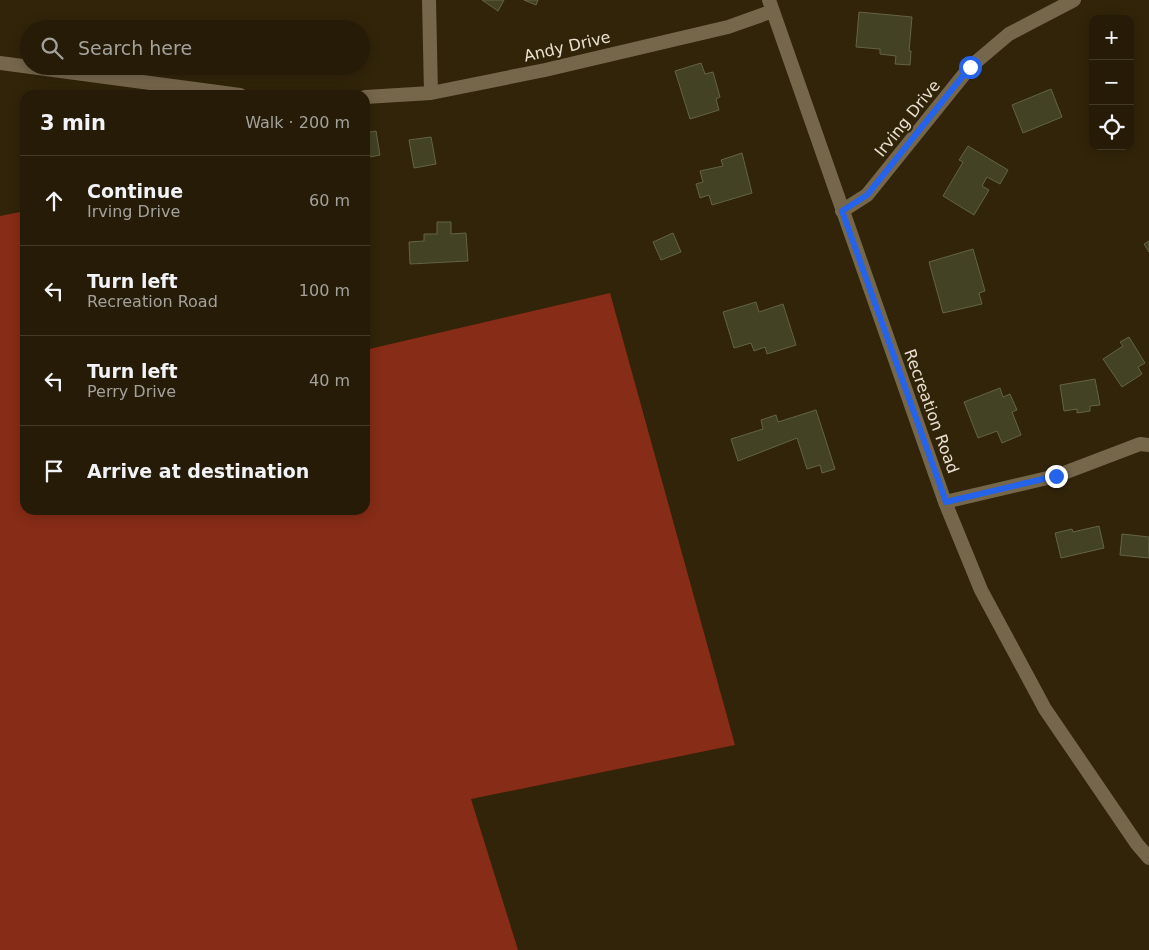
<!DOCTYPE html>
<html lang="en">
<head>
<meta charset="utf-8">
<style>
	body { margin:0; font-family:"DejaVu Sans",sans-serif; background:#312815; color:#f1f3f6 }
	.controls { position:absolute; right:15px; top:15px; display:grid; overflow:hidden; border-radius:10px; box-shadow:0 2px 12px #0003 }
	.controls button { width:45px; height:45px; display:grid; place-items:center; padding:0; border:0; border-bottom:1px solid #423928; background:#251b07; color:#f1f3f6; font:25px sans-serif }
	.stop { position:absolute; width:15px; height:15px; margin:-11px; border:4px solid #2563eb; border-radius:50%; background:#fff }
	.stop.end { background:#2563eb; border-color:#fff; box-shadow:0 1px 5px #0008 }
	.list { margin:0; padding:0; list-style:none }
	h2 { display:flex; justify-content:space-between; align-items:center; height:65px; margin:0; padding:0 20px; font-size:21px }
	h2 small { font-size:16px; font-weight:400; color:#a3a19b }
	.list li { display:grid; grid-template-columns:32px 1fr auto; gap:15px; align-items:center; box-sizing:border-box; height:90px; padding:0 20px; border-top:1px solid #423928 }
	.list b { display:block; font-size:19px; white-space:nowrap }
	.list p { margin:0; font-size:16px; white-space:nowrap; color:#a3a19b }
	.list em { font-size:16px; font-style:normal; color:#a3a19b }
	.icon { flex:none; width:28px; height:28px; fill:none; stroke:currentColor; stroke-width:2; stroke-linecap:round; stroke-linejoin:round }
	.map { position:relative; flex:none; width:1149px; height:950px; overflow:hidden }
	.search { position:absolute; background:#251b07; box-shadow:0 2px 12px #0003; left:20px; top:20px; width:350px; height:55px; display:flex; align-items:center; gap:12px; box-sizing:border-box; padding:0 18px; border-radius:28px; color:#a3a19b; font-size:19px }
	.panel { position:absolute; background:#251b07; box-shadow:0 2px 12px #0003; left:20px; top:90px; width:350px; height:425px; border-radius:15px }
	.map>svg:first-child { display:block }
</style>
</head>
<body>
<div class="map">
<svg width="1149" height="950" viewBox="0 0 1149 950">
	<rect width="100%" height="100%" fill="#312409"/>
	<path fill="#872c16" d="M25,211V510H365V350L610,293L735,745L471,799L518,950H0V216Z"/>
	<path fill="#434225" stroke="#646345" d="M482,0H504L498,11Z
		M524,0H538L536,5Z
		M859,12L912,17L909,51H911L910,65L895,64L896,56L880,54V49L856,47Z
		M701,63L705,74L713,72L720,97L716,99L719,110L690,119L675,71Z
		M1051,89L1062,117L1023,133L1012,105Z
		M376,131L380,155L365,158V133Z
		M431,137L436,164L414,168L409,140Z
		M968,146L1008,170L1000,184L987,177L982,186L989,190L974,215L943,196L963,162L959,160Z
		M742,153L752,193L712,205L709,195L700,198L696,184L703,182L700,171L723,166L721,160Z
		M437,222H451V234L466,233L468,261L410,264L409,242L424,241V234H437Z
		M673,233L681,252L661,260L653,242Z
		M1149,241V252L1144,244Z
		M973,249L985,291L979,293L982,304L943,313L929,262Z
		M756,302L759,312L783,304L796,345L767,354L765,347L754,351L751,343L734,348L723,312Z
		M1129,337L1145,363L1138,367L1142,374L1122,387L1103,359L1123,346L1120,342Z
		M1095,379L1100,405L1090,406V411L1077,413V409L1064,411L1060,385Z
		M1000,388L1003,397L1010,394L1017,410L1012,412L1021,435L1002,443L997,431L978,438L964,402Z
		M816,410L835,469L822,473L820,465L807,469L797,438L738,461L731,439L763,429L761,420L776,415L778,422Z
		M1099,526L1104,548L1061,558L1055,533L1072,529L1073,532Z
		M1122,534L1149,537V558L1120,555Z"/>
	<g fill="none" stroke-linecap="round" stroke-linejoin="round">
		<path stroke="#76674b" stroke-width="14" d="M429,0L431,93
			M769,0L945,502L981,590L1045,709L1137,844L1149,858
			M0,63L240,95
			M365,97L431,93L545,70L728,27L773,11
			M842,211L867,195L970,67L1009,34L1074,0
			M945,502L1056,476L1140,444L1149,445"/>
	</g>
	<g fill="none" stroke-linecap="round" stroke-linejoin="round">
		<path stroke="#2563eb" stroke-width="6" d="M970,67L867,195L842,211L946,502L1056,476"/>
	</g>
	<g text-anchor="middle" stroke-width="4.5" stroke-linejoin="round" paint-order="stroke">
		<g font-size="16" fill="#e9e0d1" stroke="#312409">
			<text transform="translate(567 46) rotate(-13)" y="6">Andy Drive</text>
			<text transform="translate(907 118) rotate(-51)" y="6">Irving Drive</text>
			<text transform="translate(932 411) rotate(70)" y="6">Recreation Road</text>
		</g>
	</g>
</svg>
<div class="controls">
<button>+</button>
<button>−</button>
<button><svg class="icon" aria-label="locate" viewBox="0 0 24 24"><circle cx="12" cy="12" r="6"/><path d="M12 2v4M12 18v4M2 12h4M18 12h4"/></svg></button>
</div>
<div class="stop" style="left:970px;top:67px"></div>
<div class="stop end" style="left:1056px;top:476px"></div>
<div class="search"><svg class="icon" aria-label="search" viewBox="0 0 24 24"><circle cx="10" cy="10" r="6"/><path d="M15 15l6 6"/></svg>Search here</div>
<section class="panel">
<h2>3 min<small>Walk · 200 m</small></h2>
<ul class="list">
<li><svg class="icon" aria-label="ahead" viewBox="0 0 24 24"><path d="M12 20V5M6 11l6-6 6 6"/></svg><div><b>Continue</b><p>Irving Drive</p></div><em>60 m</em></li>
<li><svg class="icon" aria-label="left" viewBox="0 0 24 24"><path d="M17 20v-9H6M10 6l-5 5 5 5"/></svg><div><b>Turn left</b><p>Recreation Road</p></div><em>100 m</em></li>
<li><svg class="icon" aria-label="left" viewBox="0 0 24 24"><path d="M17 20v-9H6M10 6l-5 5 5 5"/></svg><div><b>Turn left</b><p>Perry Drive</p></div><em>40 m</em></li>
<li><svg class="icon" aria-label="arrive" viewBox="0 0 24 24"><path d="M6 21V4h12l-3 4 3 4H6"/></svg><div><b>Arrive at destination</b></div></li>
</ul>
</section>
</div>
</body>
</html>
